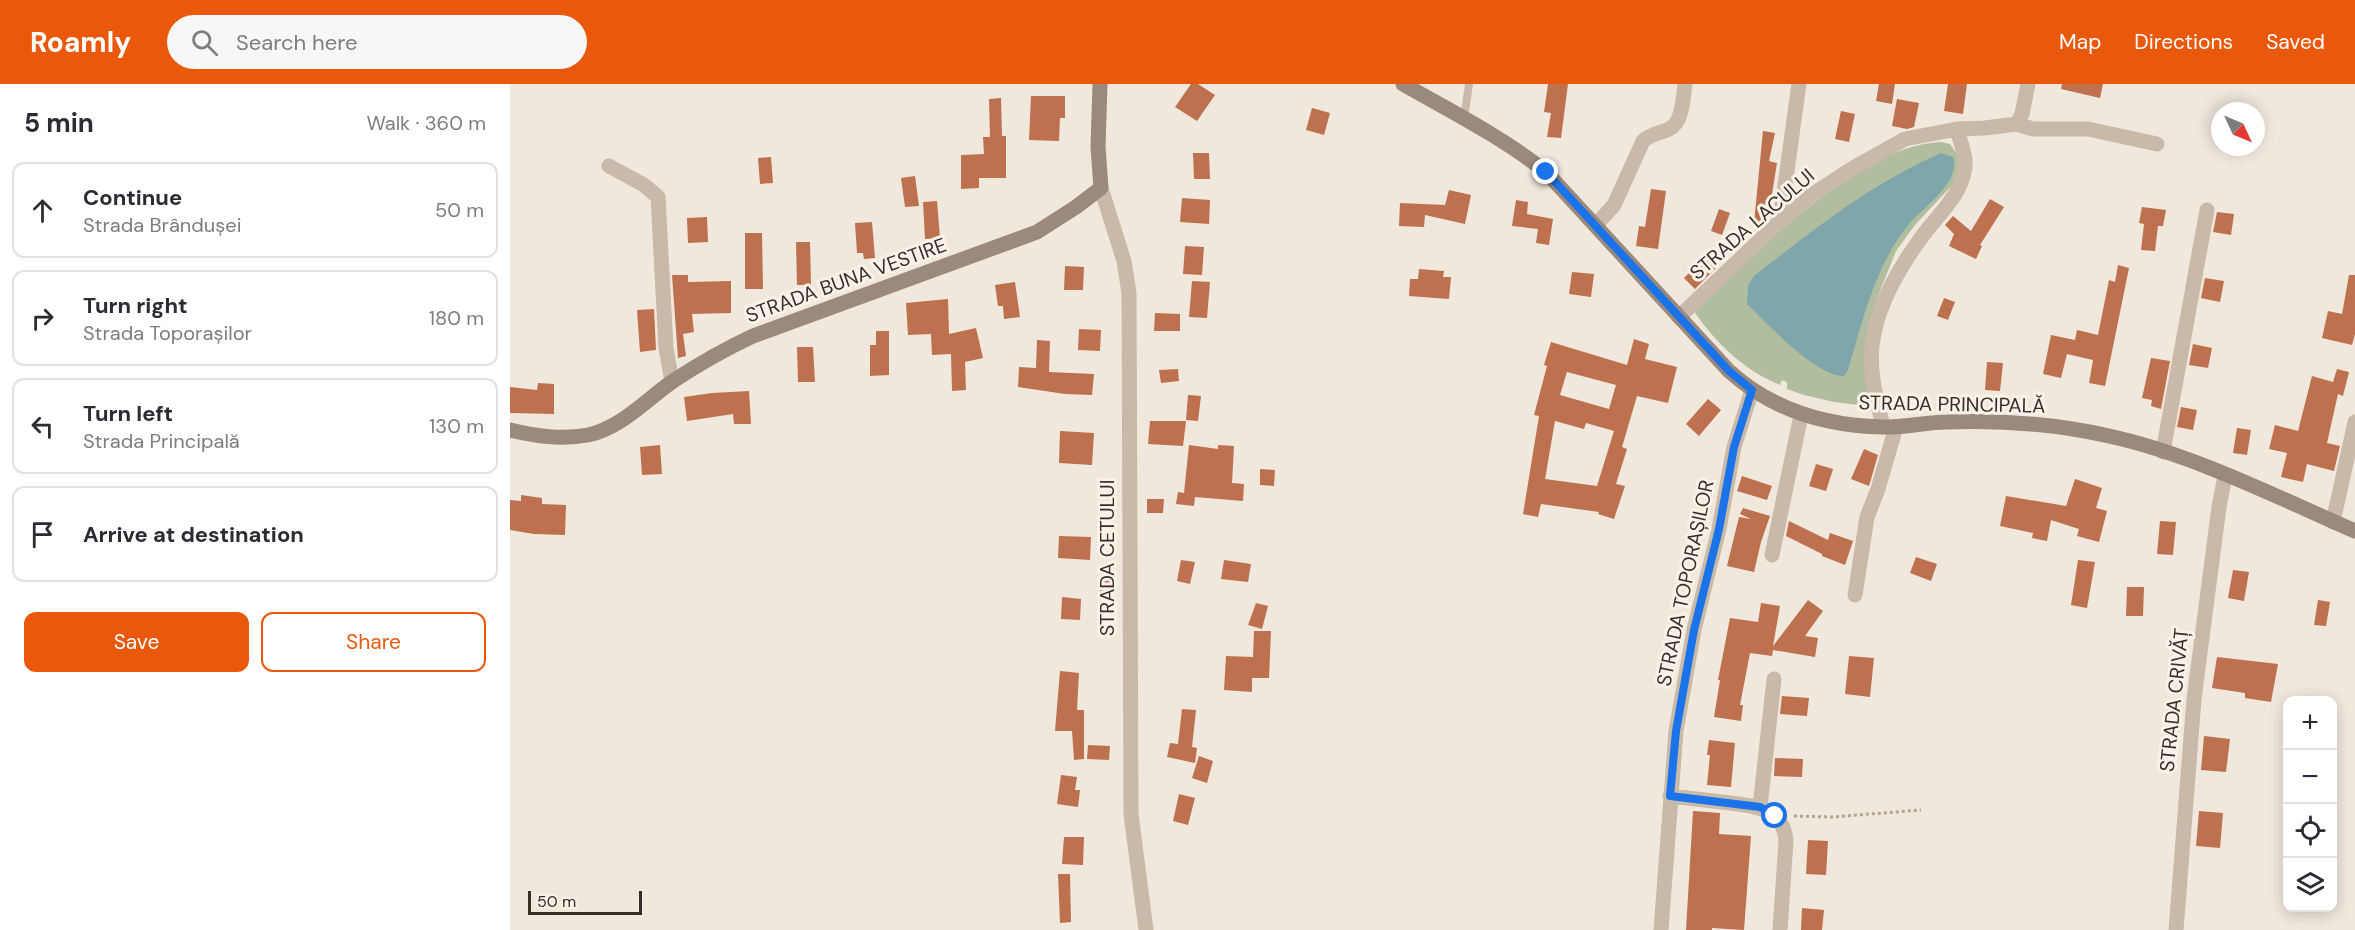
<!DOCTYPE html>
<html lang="en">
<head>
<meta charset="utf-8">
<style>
	body { margin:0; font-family:"DM Sans",sans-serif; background:#f7f7f7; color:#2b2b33 }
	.controls { position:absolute; right:18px; bottom:18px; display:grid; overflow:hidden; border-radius:12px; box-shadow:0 3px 15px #0003 }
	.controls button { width:54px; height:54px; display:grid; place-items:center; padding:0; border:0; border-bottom:2px solid #e1e1e2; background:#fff; color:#2b2b33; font:30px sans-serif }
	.compass { position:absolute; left:1701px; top:18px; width:54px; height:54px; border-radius:50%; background:#fff; box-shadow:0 3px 15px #0003; rotate:134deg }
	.scale { position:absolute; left:18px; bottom:15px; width:114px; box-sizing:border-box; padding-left:6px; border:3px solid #352e29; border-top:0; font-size:16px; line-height:21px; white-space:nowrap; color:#352e29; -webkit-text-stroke:4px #f8f2e9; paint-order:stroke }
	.stop { position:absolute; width:18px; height:18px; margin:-14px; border:4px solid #1a73e8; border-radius:50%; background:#fff }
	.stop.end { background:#1a73e8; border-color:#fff; box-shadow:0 2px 6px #0008 }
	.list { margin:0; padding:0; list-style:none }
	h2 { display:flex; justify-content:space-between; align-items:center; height:78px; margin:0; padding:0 24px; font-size:26px }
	h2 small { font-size:20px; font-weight:400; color:#7c7c81 }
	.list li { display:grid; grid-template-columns:39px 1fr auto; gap:18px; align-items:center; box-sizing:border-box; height:96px; margin:0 12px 12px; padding:0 12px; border:2px solid #e1e1e2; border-radius:12px }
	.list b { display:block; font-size:22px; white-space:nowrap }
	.list p { margin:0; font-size:20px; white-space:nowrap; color:#7c7c81 }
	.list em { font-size:20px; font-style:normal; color:#7c7c81 }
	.actions { display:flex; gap:12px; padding:18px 24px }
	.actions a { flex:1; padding:14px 0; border:2px solid #ea580c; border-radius:12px; text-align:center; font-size:21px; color:#ea580c }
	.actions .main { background:#ea580c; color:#fff }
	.icon { flex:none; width:33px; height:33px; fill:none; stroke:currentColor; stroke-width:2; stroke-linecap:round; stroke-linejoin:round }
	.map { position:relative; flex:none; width:1845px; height:846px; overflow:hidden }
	header { display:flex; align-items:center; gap:36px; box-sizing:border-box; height:84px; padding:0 30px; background:#ea580c; color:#fff }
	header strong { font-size:28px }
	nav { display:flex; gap:33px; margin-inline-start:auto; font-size:21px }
	.search { width:420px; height:54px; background:#f7f7f7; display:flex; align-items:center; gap:15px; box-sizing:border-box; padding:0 21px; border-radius:33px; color:#7c7c81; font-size:22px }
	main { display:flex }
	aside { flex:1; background:#fff }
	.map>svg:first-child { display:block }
</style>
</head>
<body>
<header>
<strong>Roamly</strong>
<div class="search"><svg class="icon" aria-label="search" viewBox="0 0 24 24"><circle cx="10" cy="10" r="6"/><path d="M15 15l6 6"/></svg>Search here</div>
<nav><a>Map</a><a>Directions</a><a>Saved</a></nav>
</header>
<main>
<aside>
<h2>5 min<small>Walk · 360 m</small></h2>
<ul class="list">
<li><svg class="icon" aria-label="ahead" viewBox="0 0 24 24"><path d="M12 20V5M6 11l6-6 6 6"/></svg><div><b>Continue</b><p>Strada Brândușei</p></div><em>50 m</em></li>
<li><svg class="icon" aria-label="right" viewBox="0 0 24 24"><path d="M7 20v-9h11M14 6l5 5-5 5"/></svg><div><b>Turn right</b><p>Strada Toporașilor</p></div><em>180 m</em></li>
<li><svg class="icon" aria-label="left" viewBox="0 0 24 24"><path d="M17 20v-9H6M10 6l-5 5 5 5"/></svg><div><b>Turn left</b><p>Strada Principală</p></div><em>130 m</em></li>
<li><svg class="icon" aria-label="arrive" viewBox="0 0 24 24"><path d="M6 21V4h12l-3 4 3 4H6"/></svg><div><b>Arrive at destination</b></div></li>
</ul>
<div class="actions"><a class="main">Save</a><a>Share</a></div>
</aside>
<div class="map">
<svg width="1845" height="846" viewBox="0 0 1845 846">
	<rect width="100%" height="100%" fill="#f0e8dd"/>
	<path fill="#b1be9e" d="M1431,58L1440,60L1449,73L1446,97L1405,141L1386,167L1370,207L1361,235L1364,323L1324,318L1294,311L1277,305V298L1272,296L1270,301C1234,286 1207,260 1185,229L1189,222C1246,169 1351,60 1431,58Z"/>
	<path fill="#7ea6ab" d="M1431,69L1443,73C1451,98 1415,122 1400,139C1365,180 1353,236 1338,286L1334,292C1306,293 1257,239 1237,220L1238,201L1244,192C1303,146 1362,99 1431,69Z"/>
	<path fill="#bd714e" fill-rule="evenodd" d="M681,0H688L705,11L687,37L665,23Z
		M1038,0H1058L1051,54L1037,53L1041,29L1034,28Z
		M1369,0H1385L1382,20L1366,17Z
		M1438,0H1457L1453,30L1434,27Z
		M1552,0H1593L1590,14L1551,5Z
		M521,12H555V34H550L549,57L519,56Z
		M491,14L492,52H496V94H469V104L451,105V71L474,70L473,53H480L479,15Z
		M1387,15L1409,19L1404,43L1397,45L1382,42Z
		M802,24L820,29L814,51L796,46Z
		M1331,27L1345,30L1339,58L1325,55Z
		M1253,47L1265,49L1259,77L1267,79L1258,135L1253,140L1244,139Z
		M683,69H699L700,95H684Z
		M261,73L263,99L250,100L248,74Z
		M405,92L409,122L395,123L391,94Z
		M1141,105L1156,107L1148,165L1126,162L1129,142L1135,143Z
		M939,106L961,111L955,140L915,131L914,143L889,142L890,119L935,121Z
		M672,114L700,116L699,140L670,138Z
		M1480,115L1494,123L1470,161L1472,162L1466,175L1439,162L1444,150L1435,141L1443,132L1461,147Z
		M1006,116L1018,118L1017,130L1043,135L1039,161L1026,159L1028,145L1002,142Z
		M427,117L430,154L415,155L413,118Z
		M1632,123L1656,126L1653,142H1648L1645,167L1631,166L1634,140L1629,139Z
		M1209,125L1220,129L1212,151L1201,147Z
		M1707,128L1724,130L1721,151L1703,148Z
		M197,133L198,158L178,159L177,134Z
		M362,138L365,174L354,175L353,169H347L345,139Z
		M235,149H252L253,205H235Z
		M286,158H300L301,201H287Z
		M675,162L694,163L692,191L673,190Z
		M1199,169L1210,180L1185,205L1174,194Z
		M1608,181L1619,184L1595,302L1579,299L1583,276L1557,270L1551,294L1533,290L1541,251L1565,256L1567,246L1588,251L1599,196L1605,198Z
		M555,182L574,183L573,206H554Z
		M909,185L934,187L933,193H941L939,215L899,212L900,195H908Z
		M1062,188L1084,190L1081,213L1059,210Z
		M162,191H178V198L221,197V229L182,230L184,248L173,250L176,272L168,274Z
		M1839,191H1845V250L1842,261L1812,254L1818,227L1832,230Z
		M1695,194L1714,197L1710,218L1691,214Z
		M682,197L700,198L697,234L679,233Z
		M505,198L510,233L494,235L493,222H488L485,201Z
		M1434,214L1445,218L1438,236L1427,232Z
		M438,215L439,250L466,244L473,274L455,278L456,306L442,307L441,270L422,271L421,250L398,251L396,219Z
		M144,225L146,266L130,268L127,226Z
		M645,229L670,230V247H644Z
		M569,245L591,246L590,267L568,266Z
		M366,247H379V291L360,292V261H366Z
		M1124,255L1139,260L1135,275L1167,283L1158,319L1127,312L1112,363L1117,365L1106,400L1115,402L1104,435L1088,430L1089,428L1031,420L1028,433L1013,430L1029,332L1024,331L1037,282L1034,281L1041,258L1117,281ZM1057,288L1106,301L1099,325L1050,311ZM1045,337L1074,345L1076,339L1104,347L1087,402L1035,395Z
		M527,256L540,257L539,288L584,290L582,311L555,310L508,303L509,283L526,284Z
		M1683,260L1702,264L1698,284L1679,281Z
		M287,263H303L305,298H288Z
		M1641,274L1660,277L1651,325L1641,322L1642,316L1632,314Z
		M1477,278L1493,279L1490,307L1475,306Z
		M668,285L669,297L651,299L649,286Z
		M1827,285L1839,288L1833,312L1828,310L1817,359L1830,362L1824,387L1797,380L1793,398L1771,393L1777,369L1759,365L1765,341L1788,347L1802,292L1823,298Z
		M28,299L44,300V330L0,329V303L27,306Z
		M239,307L241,340H224L223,330L177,337L174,313L202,309Z
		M678,311L691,312L688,337L676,336Z
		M1198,315L1211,326L1189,352L1176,340Z
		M1671,323L1687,326L1683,346L1667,343Z
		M640,337H676L673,362L638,360Z
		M1727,344L1741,346L1737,371L1723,369Z
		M550,347L584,349L582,381L549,379Z
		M150,361L152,390L132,391L130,363Z
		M679,361L708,365V361L724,362L722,399L734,400L733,417L685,413L684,422L666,420L668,408L674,409Z
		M1354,365L1368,371L1359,402L1341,395Z
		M1306,380L1323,385L1316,407L1299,402Z
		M750,385L765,386L764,402L750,401Z
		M1232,392L1262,402L1257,416L1227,407Z
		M1565,395L1592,404L1586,424L1597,427L1589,458L1567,452L1569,445L1541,436L1537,457L1522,454L1523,449L1490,442L1496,412L1556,422Z
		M11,411L32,414V420L56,421L55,451L24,450L0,446V416L11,417Z
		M637,415H654L653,429H637Z
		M1233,424L1260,432L1251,458L1244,488L1217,482L1229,433L1241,435L1230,430Z
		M1279,437L1318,456L1320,449L1343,457L1335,481L1312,472V470L1276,452Z
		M1650,437L1666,438L1663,471L1647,470Z
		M549,452L581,453L580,476L548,474Z
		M1406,473L1427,480L1421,497L1400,489Z
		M671,476L685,478L680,500L667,497Z
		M714,476L741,480L738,498L711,495Z
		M1568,476L1585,478L1577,524L1561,521Z
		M1723,486L1739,488L1734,517L1718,514Z
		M591,493L604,494L602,516L589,515Z
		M1617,503H1634L1633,532H1616Z
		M552,513L571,515L570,536L551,535Z
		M1298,516L1313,527L1295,552L1308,554L1305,573L1263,566L1262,572L1240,569L1230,621H1233L1231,637L1204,633L1210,596H1208L1220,534L1248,538L1251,519L1270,522L1263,562Z
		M1808,516L1820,518L1816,542L1804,541Z
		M746,519L758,522L752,545L738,541Z
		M744,547H761L759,594H742V608L714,606L716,572L743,573Z
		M1339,572L1364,574L1360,613L1335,610Z
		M1707,573L1768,580L1761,618L1735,614V609L1702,604Z
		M550,587L569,589L567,626H574V675L564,676L562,647H545Z
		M1272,612L1299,614L1297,632L1270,630Z
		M672,625L686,626L682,663L687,664L685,679L657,673L660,659L668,660Z
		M1694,652L1720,655L1716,688L1691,686Z
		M1199,656L1225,659L1221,703L1197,701L1200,671H1197Z
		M578,661L600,662L599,676L577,675Z
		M689,672L703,677L697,699L682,694Z
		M1265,674L1293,675L1292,693L1264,692Z
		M551,691L567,693L565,706H570L568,723L547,720Z
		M669,710L685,714L678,741L663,737Z
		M1183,727L1210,729L1209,750L1241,752L1234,846L1202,844V846H1176Z
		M1689,727L1713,729L1710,764L1686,762Z
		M554,753H574L573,781L552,780Z
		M1298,756L1318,757L1316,791L1296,790Z
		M548,790H560L561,838L550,839Z
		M1292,824L1314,826L1312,846H1291Z"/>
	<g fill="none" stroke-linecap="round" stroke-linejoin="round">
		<path stroke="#b3a494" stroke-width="3" stroke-dasharray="3 3" stroke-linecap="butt" d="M1284,732L1322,733L1411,726"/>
		<path stroke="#c8b9a9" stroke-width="8" d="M954,35L959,0"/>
		<path stroke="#c8b9a9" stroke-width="15" d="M1507,40L1523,45H1578L1647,60
			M99,82L134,101L148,113L156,264L162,298
			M591,104L614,177L619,209L621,730L636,846
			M1270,137L1289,0
			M1086,141L1104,121L1133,57C1142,49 1149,50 1159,45C1173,39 1173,13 1175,0
			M1169,233L1270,137L1300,112L1343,84L1395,55L1447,45L1475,44L1507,40L1512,30L1518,0
			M1373,343C1367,316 1359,290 1362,262C1366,224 1389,184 1411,154C1427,131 1457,107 1455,76C1454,66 1449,54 1447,45
			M1653,368L1697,126
			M1823,438L1845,338
			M1262,471L1291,331
			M1345,511L1357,433L1368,405L1386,343
			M1160,712C1177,714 1194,716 1212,718C1241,722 1273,721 1276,757L1270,846
			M1250,723L1264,595
			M1151,846L1166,647L1184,546L1209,445L1224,363L1242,306
			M1666,846L1684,615L1709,423L1715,392"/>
		<path stroke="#9b897b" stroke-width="15" d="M893,0C942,28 992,53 1036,88L1219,287C1262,326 1316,342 1373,343C1394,344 1416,338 1437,338C1492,336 1546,340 1599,352C1682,370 1767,413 1845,447
			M0,346C26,352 51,356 78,351C111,344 136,316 163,297C189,280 215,265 243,252L527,148L566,123L591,104L588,63L590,0"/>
	</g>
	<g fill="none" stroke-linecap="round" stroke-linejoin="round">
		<path stroke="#1a73e8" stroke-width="8" d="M1036,88L1219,287L1242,306L1224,363L1209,445L1184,546L1166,647L1160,712L1250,723L1265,732"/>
	</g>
	<g text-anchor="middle" stroke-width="6" stroke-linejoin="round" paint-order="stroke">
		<g font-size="20" fill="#352e29" stroke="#f8f2e9">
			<text transform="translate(1242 140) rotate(-41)" y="7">STRADA LACULUI</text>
			<text transform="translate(336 196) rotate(-20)" y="7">STRADA BUNA VESTIRE</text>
			<text transform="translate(1442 320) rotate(1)" y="7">STRADA PRINCIPALĂ</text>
			<text transform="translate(597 474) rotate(-90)" y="7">STRADA CETULUI</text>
			<text transform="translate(1175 499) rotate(-78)" y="7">STRADA TOPORAȘILOR</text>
			<text transform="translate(1664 616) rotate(-84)" y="7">STRADA CRIVĂȚ</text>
		</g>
	</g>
</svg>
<div class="controls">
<button>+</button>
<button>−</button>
<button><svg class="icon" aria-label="locate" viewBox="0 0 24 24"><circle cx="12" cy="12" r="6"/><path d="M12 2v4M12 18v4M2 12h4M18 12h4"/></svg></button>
<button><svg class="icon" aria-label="layers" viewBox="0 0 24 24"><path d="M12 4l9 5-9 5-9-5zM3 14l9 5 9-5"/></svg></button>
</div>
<svg class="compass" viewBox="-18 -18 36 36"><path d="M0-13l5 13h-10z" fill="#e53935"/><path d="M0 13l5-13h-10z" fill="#7c7c81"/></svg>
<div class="scale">50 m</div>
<div class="stop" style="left:1265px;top:732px"></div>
<div class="stop end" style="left:1036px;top:88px"></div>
</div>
</main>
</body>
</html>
